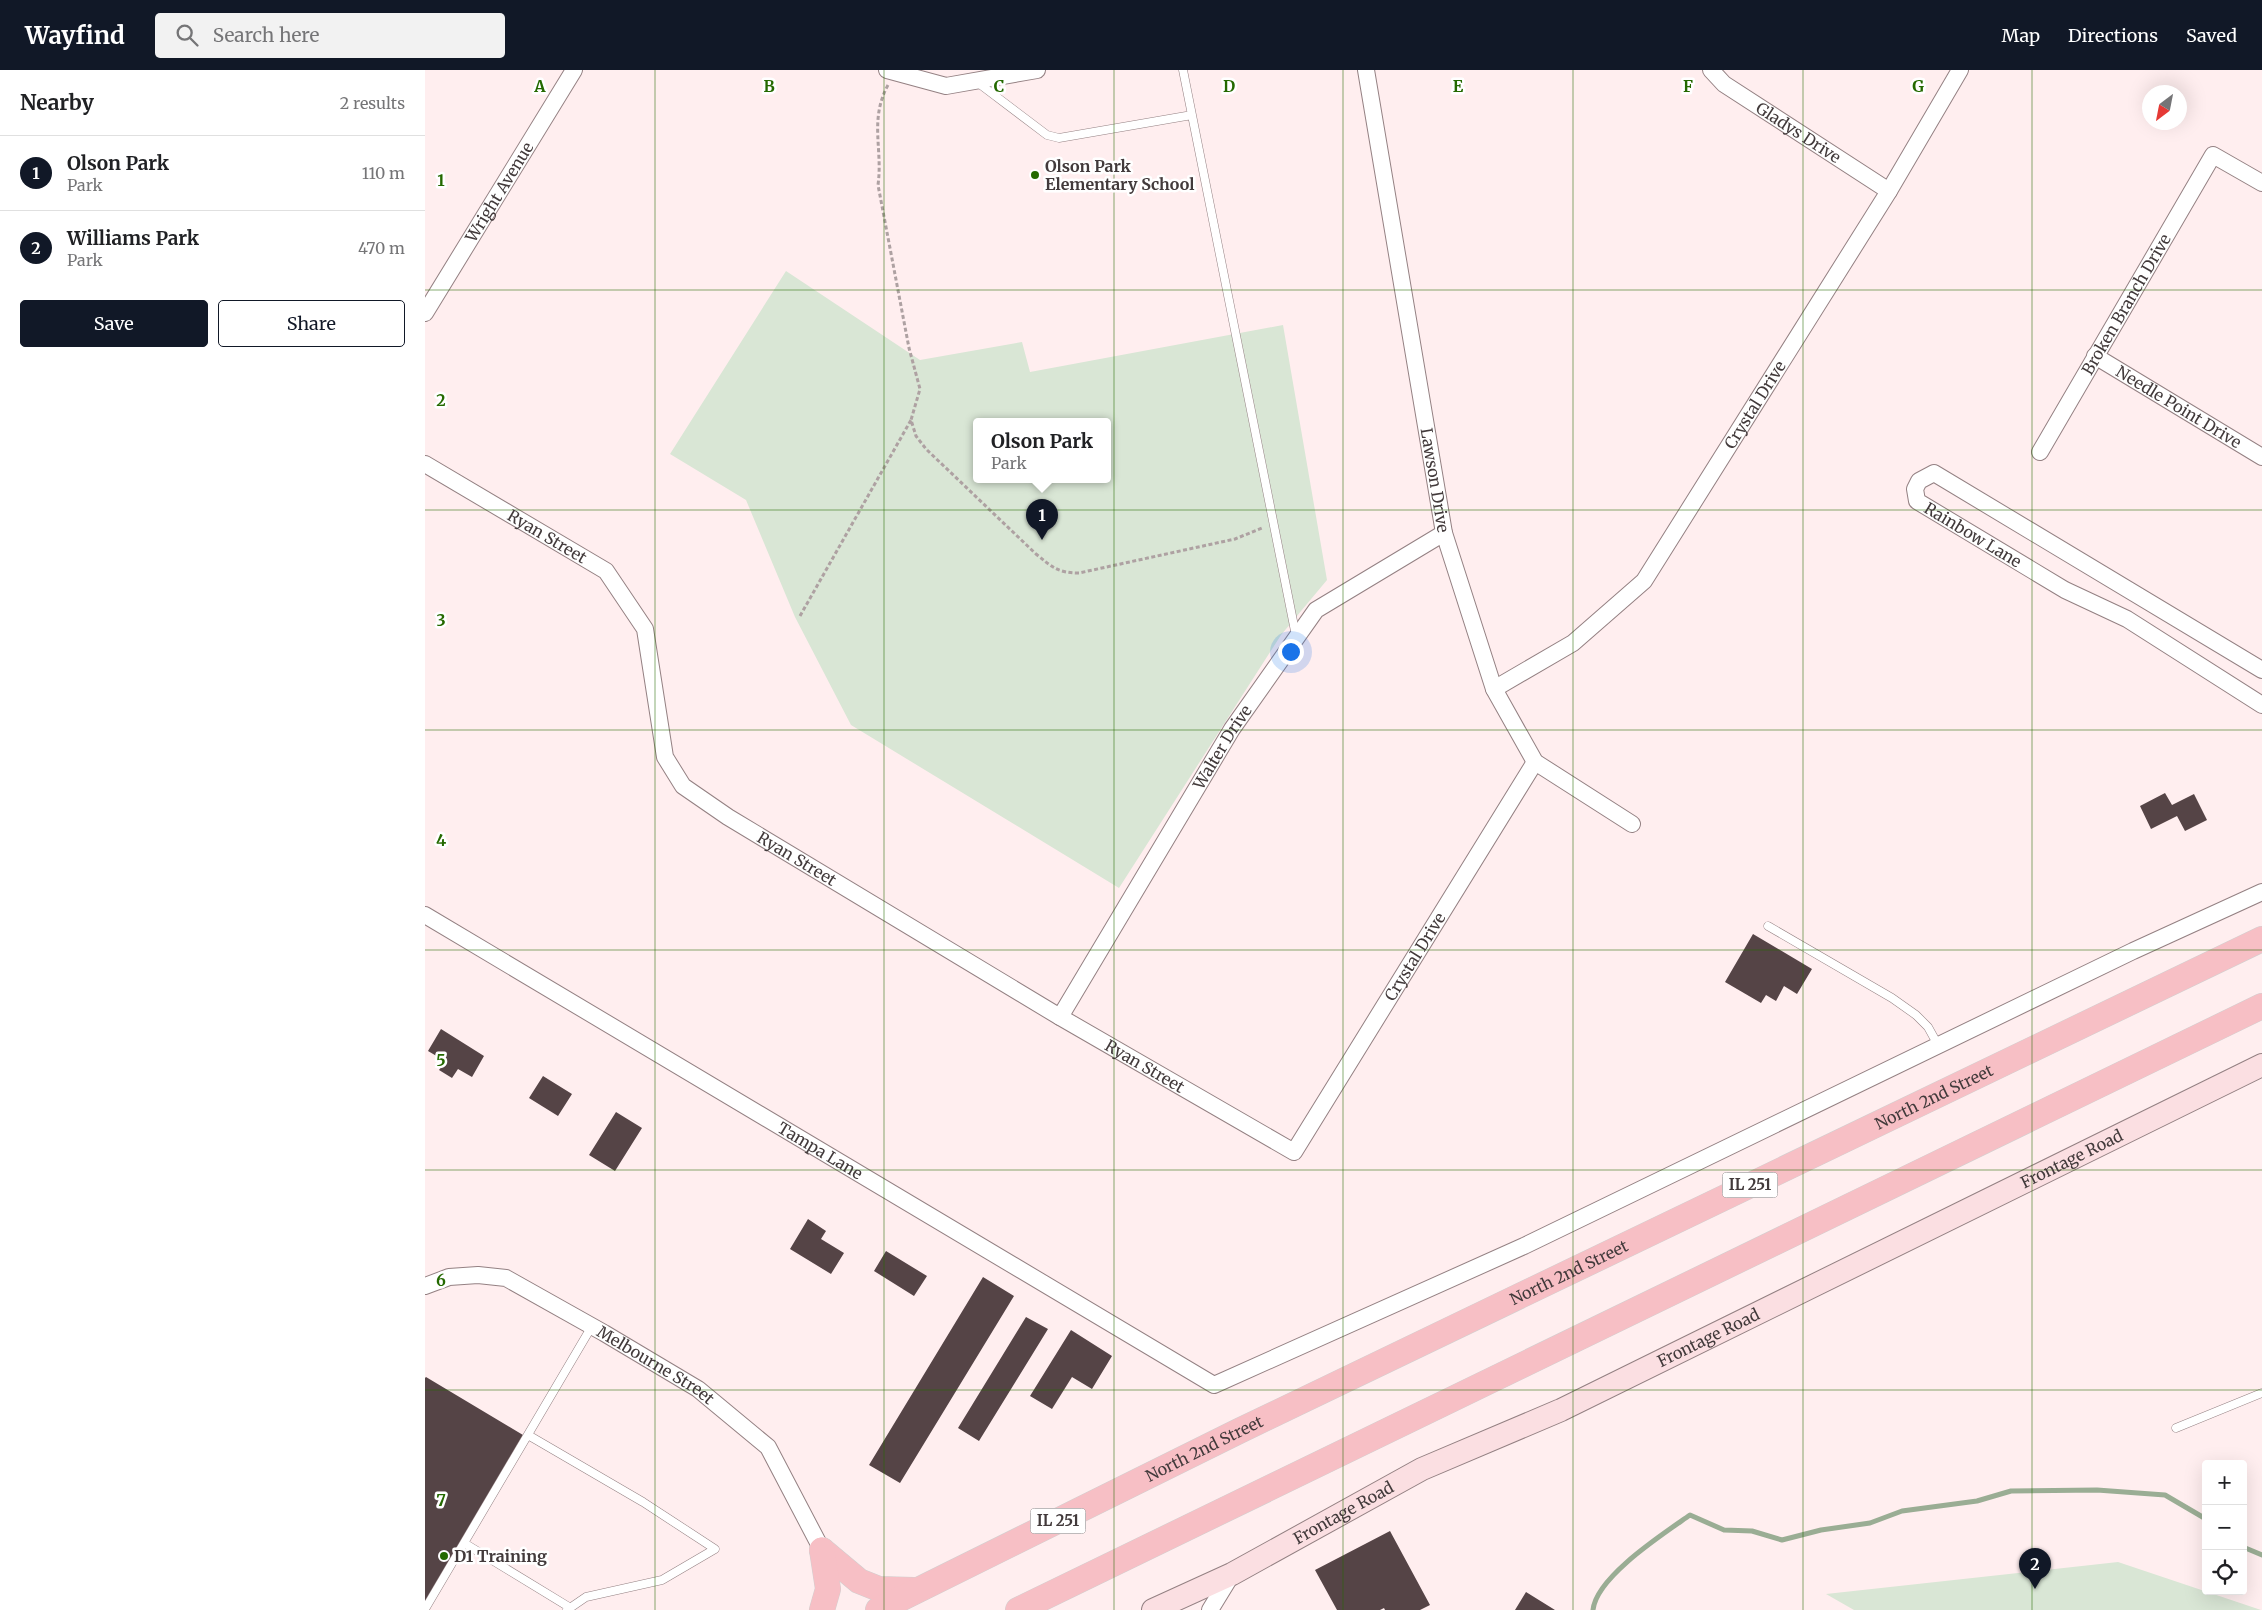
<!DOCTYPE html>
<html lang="en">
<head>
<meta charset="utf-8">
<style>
	body { margin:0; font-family:Merriweather,serif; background:#f2f2f2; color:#202124 }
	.controls { position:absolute; right:15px; bottom:15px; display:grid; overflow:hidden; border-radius:5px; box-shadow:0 5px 20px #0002 }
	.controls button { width:45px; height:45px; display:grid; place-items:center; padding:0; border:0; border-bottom:1px solid #e0e0e0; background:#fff; color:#202124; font:25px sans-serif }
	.compass { position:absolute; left:1717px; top:15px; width:45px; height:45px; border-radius:50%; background:#fff; box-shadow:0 5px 20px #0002; rotate:212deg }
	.you { position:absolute; left:865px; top:581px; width:18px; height:18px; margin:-12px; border:4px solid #fff; border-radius:50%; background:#1a73e8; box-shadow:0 0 0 8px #1a73e833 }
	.badge { display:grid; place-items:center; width:32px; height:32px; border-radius:50%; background:#111827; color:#fff; font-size:16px; font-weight:700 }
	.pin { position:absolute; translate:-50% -41px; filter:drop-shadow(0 1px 2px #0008) }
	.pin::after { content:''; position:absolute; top:26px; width:18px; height:15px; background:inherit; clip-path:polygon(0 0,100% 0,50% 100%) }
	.popup { position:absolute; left:548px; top:348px; width:138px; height:65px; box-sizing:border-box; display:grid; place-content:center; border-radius:5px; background:#fff; filter:drop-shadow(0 1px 4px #0005); font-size:16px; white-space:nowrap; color:#757577 }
	.popup b { font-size:19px; color:#202124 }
	.popup::after { content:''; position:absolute; left:50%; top:100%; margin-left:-10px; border:10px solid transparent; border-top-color:#fff }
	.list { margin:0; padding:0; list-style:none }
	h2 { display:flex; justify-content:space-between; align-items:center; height:65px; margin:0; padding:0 20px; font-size:21px }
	h2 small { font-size:16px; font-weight:400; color:#757577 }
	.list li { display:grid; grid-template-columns:32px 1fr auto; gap:15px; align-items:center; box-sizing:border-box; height:75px; padding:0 20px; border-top:1px solid #e0e0e0 }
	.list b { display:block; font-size:19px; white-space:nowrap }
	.list p { margin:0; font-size:16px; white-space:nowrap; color:#757577 }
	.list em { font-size:16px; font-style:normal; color:#757577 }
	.actions { display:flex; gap:10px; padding:15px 20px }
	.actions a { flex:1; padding:11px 0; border:1px solid #111827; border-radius:5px; text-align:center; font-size:18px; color:#111827 }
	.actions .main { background:#111827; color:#fff }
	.icon { flex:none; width:28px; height:28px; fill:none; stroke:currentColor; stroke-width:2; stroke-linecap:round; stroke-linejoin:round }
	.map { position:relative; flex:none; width:1837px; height:1540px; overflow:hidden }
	header { display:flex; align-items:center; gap:30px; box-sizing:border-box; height:70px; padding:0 25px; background:#111827; color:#fff }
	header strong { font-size:24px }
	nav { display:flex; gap:28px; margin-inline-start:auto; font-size:18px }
	.search { width:350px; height:45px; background:#f2f2f2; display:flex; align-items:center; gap:12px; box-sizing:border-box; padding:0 18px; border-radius:5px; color:#757577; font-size:19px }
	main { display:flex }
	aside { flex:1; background:#fff }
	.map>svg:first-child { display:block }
</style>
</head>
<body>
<header>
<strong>Wayfind</strong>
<div class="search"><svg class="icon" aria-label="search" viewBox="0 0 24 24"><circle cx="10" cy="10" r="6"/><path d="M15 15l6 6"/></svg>Search here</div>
<nav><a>Map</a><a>Directions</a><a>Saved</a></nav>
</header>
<main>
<aside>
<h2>Nearby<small>2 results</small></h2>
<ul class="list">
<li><span class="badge">1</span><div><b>Olson Park</b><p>Park</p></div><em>110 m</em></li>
<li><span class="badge">2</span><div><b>Williams Park</b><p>Park</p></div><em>470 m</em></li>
</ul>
<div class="actions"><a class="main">Save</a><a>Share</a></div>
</aside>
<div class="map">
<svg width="1837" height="1540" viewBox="0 0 1837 1540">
	<rect width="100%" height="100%" fill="#ffeeef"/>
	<path fill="#d9e6d5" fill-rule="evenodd" d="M361,201L495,290L597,272L605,302L858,255L902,510L856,565L694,818L426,655L370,547L321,430L245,384ZM552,351H682V409H552Z
		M1693,1492L1836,1540H1429L1401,1524Z"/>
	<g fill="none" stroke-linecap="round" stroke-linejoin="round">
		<path stroke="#9aad94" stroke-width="5" d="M1818,1477L1837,1485
			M1168,1540C1171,1507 1238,1464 1265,1445L1299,1460L1327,1461L1357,1470L1396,1460L1445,1453L1477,1441L1552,1431L1586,1421L1672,1420L1740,1425L1781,1449"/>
	</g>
	<path fill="#554446" d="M1740,723L1747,735L1769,724L1782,750L1760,761L1752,746L1726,759L1715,736Z
		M1328,864L1387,899L1372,924L1359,916L1351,931L1341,925L1336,933L1300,912Z
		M16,959L59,986L47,1007L33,999L27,1008L14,1000L20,991L3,981Z
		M118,1006L147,1024L133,1046L104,1028Z
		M191,1042L217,1058L190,1101L164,1085Z
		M383,1149L401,1161L396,1169L419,1183L406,1204L365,1179Z
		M461,1181L502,1206L489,1226L449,1201Z
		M558,1207L589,1226L475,1413L444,1395Z
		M601,1247L623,1259L554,1371L533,1358Z
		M646,1260L687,1286L667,1319L647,1307L627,1339L605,1326Z
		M1,1307L98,1365L0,1532V1308Z
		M965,1461L1005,1535L995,1540H960L959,1538L955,1540H912L890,1500Z
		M1101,1522L1130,1540H1090Z"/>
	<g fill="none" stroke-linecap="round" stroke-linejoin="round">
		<g stroke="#948183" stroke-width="9">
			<path id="lane" d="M758,0L871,566
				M552,12L622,65L634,68L767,45
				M1343,856L1467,928L1491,945L1503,957L1513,975
				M1751,1358L1837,1323
				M103,1365L218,1432L290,1479L237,1510L161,1527L142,1540
				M39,1473L144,1537
				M0,1539L167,1256"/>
		</g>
		<g stroke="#948183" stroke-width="18">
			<g id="street">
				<path d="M462,0L521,16L612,0"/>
				<path id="s1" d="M941,0L1019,463L1069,619L1110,692L1207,754"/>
				<path id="s2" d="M1286,0L1299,14L1464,121"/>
				<path id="s3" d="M0,243L149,0"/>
				<path id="s4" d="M1670,286L1837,387"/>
				<path id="s5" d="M1615,382L1788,85L1837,113"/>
				<path id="s6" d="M0,394L181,501L220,559L240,687L258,716L303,747L635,947L869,1082L1110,692"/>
				<path id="s7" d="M1837,600L1509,403L1494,411L1490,419L1492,431L1640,520L1702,549L1837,635"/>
				<path id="s8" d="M1069,619L1148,573L1219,511L1464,121L1535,0"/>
				<path id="s9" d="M0,845L789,1315L1099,1176L1708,881L1837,822"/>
				<path id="s10" d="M635,947L807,659L891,540L1019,463"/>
				<path id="s11" d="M0,1216L24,1207L53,1205L81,1208L179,1263L273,1319L343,1377L397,1480"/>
				<path d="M785,1540L807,1504"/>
			</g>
		</g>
		<g stroke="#948183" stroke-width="24">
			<g id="secondary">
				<path id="s12" d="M728,1540L807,1504L997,1399L1136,1340L1837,995"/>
			</g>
		</g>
		<g stroke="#d2d0d0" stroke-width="26">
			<g id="primary">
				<path d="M397,1480L434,1511L454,1519L489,1520"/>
				<path d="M397,1540L403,1519L397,1480"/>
				<path id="s13" d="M453,1540L814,1361L1837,869"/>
				<path d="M593,1540L1837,936"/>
			</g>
		</g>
		<path stroke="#aea1a2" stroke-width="3" stroke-dasharray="4 2.5" stroke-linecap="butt" d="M463,15C444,50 458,79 453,115L484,278L495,319L486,350L491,366L501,379L611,484C627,497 633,503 654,503L810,469L837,458
			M375,546L486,350"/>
		<use href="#lane" stroke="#fff" stroke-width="8"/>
		<use href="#street" stroke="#fff" stroke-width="16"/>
		<use href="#secondary" stroke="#fbdfe2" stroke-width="22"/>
		<use href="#primary" stroke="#f7bfc5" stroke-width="25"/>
	</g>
	<path fill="none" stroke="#246900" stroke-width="1" stroke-opacity="0.55" d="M230,0V1540M459,0V1540M689,0V1540M918,0V1540M1148,0V1540M1378,0V1540M1607,0V1540M0,220H1837M0,440H1837M0,660H1837M0,880H1837M0,1100H1837M0,1320H1837"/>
	<g fill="#246900" stroke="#fff" stroke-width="2">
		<circle cx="610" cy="105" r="5"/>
		<circle cx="19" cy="1486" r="5"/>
	</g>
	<g text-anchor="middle" stroke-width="5" stroke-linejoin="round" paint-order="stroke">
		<g fill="#fff" stroke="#7b7576" stroke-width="1">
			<rect x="1297.5" y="1102.5" width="55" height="25" rx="4"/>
			<rect x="605.5" y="1438.5" width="55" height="25" rx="4"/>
		</g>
		<g font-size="15" font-weight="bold" fill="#423a3b">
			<text x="1325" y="1120">IL 251</text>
			<text x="633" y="1456">IL 251</text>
		</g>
		<g font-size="16" fill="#423a3b" stroke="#fff">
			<text dy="6" stroke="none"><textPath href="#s2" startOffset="108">Gladys Drive</textPath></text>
			<text dy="6" stroke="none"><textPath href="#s3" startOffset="142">Wright Avenue</textPath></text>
			<text dy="6" stroke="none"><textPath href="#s5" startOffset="171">Broken Branch Drive</textPath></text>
			<text dy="6" stroke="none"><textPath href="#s8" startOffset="394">Crystal Drive</textPath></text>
			<text dy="6" stroke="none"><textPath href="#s4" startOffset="98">Needle Point Drive</textPath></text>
			<text dy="6" stroke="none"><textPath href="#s1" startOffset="416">Lawson Drive</textPath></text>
			<text dy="6" stroke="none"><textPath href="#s7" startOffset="486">Rainbow Lane</textPath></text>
			<text dy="6" stroke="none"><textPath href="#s6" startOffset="142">Ryan Street</textPath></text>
			<text dy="6" stroke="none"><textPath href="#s10" startOffset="315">Walter Drive</textPath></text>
			<text dy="6" stroke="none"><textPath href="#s6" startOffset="579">Ryan Street</textPath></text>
			<text dy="6" stroke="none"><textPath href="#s6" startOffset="1386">Crystal Drive</textPath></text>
			<text dy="6" stroke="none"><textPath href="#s6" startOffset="984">Ryan Street</textPath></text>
			<text dy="6" stroke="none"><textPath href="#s13" startOffset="1174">North 2nd Street</textPath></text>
			<text dy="6" stroke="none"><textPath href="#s9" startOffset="460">Tampa Lane</textPath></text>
			<text dy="6" stroke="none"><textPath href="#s12" startOffset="1024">Frontage Road</textPath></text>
			<text dy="6" stroke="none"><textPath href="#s13" startOffset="769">North 2nd Street</textPath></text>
			<text dy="6" stroke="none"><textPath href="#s12" startOffset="619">Frontage Road</textPath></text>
			<text dy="6" stroke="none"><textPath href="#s11" startOffset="256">Melbourne Street</textPath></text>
			<text dy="6" stroke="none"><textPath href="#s13" startOffset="364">North 2nd Street</textPath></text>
			<text dy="6" stroke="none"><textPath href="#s12" startOffset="214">Frontage Road</textPath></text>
		</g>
		<g font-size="16" font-weight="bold" fill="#423a3b" stroke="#fff" text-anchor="start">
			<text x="620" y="102">Olson Park<tspan x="620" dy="18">Elementary School</tspan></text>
			<text x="29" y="1492">D1 Training</text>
		</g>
	</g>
	<g font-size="16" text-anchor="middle" font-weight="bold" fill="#246900" stroke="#fff" stroke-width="5" stroke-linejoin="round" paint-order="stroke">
		<text x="115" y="22">A</text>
		<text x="344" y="22">B</text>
		<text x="574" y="22">C</text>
		<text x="804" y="22">D</text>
		<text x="1033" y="22">E</text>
		<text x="1263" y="22">F</text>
		<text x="1493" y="22">G</text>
		<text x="16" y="116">1</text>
		<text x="16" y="336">2</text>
		<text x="16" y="556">3</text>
		<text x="16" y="776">4</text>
		<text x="16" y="996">5</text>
		<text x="16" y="1216">6</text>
		<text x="16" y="1436">7</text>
	</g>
</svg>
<div class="controls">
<button>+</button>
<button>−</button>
<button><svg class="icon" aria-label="locate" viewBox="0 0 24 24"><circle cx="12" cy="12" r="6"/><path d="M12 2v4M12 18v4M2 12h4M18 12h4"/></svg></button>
</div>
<svg class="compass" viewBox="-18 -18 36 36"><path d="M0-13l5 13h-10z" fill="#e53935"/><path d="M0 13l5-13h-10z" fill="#757577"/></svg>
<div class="you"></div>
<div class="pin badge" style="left:617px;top:470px">1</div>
<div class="popup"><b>Olson Park</b>Park</div>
<div class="pin badge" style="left:1610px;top:1519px">2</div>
</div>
</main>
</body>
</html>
